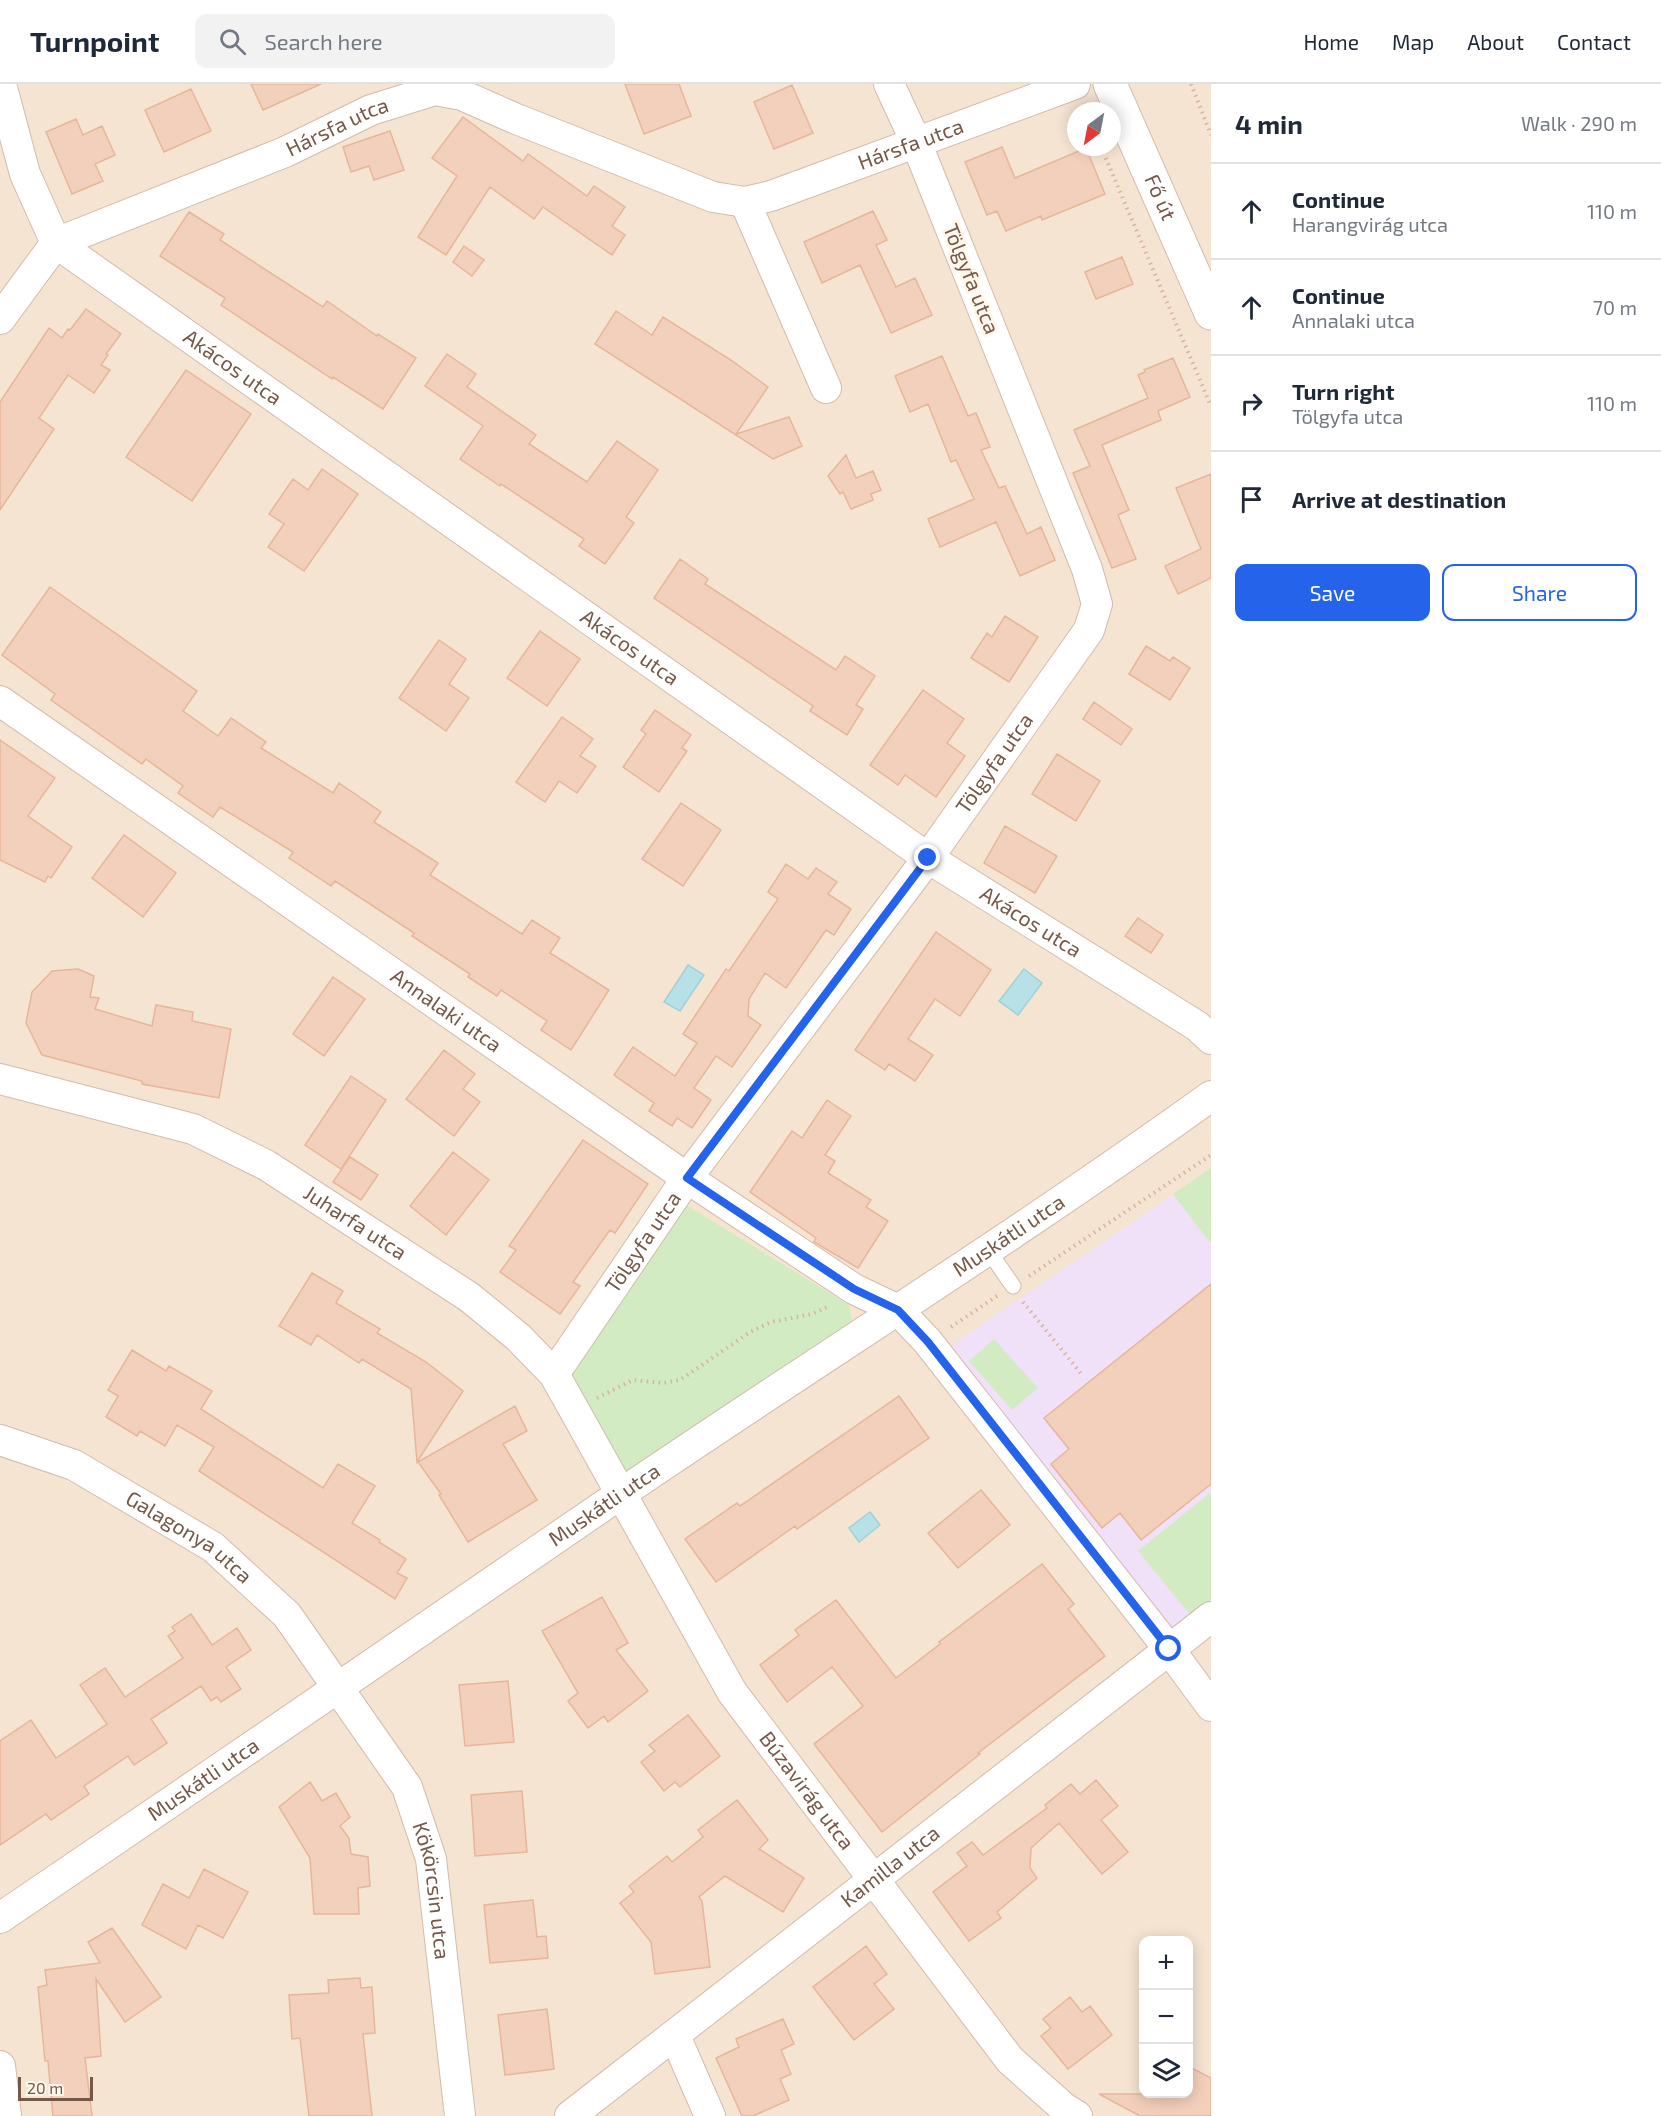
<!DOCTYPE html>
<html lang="en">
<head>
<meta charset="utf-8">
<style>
	body { margin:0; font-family:"Exo 2",sans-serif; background:#f2f2f3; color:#1f2937 }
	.controls { position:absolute; right:18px; bottom:18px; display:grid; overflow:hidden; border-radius:12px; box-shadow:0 3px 15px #0003 }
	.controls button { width:54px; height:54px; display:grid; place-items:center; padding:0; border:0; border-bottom:2px solid #e0e1e3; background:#fff; color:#1f2937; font:30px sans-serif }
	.compass { position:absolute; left:1067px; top:18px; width:54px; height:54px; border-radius:50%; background:#fff; box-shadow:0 3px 15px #0003; rotate:212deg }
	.scale { position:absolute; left:18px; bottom:15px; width:75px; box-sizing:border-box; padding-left:6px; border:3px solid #765849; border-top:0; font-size:16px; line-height:21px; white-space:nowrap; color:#765849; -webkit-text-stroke:4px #fff7eb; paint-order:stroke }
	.stop { position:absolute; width:18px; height:18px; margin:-14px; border:4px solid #2563eb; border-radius:50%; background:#fff }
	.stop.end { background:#2563eb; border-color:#fff; box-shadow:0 2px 6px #0008 }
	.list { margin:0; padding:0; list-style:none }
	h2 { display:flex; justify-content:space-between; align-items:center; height:78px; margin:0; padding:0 24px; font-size:26px }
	h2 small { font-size:20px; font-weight:400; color:#747a83 }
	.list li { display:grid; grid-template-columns:39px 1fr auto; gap:18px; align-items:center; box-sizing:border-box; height:96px; padding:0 24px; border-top:2px solid #e0e1e3 }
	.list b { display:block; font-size:22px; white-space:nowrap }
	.list p { margin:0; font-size:20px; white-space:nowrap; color:#747a83 }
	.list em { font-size:20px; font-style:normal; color:#747a83 }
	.actions { display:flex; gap:12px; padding:18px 24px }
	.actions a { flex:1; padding:14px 0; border:2px solid #2563eb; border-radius:12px; text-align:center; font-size:21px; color:#2563eb }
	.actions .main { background:#2563eb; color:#fff }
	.icon { flex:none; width:33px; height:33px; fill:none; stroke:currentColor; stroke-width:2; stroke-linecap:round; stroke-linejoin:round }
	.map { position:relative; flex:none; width:1211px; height:2032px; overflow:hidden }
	header { display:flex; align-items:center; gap:36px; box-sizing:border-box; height:84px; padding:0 30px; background:#fff; border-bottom:2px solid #e0e1e3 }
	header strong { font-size:28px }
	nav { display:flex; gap:33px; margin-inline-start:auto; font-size:21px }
	.search { width:420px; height:54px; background:#f2f2f3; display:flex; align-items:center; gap:15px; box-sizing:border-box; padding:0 21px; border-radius:12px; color:#747a83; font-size:22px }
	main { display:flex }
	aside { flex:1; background:#fff }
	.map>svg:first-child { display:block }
</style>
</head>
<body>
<header>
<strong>Turnpoint</strong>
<div class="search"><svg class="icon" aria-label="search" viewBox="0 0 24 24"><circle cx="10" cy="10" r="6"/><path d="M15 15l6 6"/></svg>Search here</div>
<nav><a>Home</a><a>Map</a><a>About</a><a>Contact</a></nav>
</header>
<main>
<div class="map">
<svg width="1211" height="2032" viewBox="0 0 1211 2032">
	<rect width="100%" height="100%" fill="#fdf3e4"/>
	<path fill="#f5e4d2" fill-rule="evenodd" d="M0,0H1211V2032H0ZM1076,27H1112V63H1076ZM1144,1856H1188V2010H1144Z"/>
	<path fill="#f0e1f9" d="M1211,1085V1516L1174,1547L947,1264Z"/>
	<path fill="#d3ebc2" d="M1211,1084V1160L1173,1110Z
		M683,1119L849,1221L853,1245L626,1394L569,1289Z
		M994,1255L1038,1304L1012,1326L969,1277Z
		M1211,1408V1516L1191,1532L1138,1467Z"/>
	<path fill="#b8e1e7" stroke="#9ed1d9" stroke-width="1.5" d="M688,881L704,891L680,927L664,918Z
		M1024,885L1042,899L1018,931L999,917Z
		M870,1428L880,1441L859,1458L849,1444Z"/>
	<path fill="#f3d0bb" stroke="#e6b69b" stroke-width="1.5" d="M251,0H321L263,26Z
		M625,0H679L691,32L644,50Z
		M792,1L813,49L774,65L754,18Z
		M191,5L211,47L164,68L145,26Z
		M463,33L523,77L528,70L587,112L594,102L625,123L612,142L625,151L612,171L543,123L534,135L490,103L446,171L418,153L457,92L432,74Z
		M76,35L83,51L102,42L115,71L95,80L103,97L72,110L46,48Z
		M390,47L404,86L374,96L369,82L351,88L343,63Z
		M1002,63L1015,94L1086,64L1105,110L1042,136L1041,132L1006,147L997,127L987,131L965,78Z
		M873,127L887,156L876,161L896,203L915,194L932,231L891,249L860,181L822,199L804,158Z
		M189,128L224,150L220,156L323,223L327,217L377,252L378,250L416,274L383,325L333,293L332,295L221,221L225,214L160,172Z
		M464,162L484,176L472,192L453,178Z
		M1122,173L1133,200L1096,215L1085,188Z
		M86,225L121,250L106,270L108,271L101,281L110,286L94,309L68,291L39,334L54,345L0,426V318L49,244L62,254L68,245L70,246Z
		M616,227L652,251L663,233L731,276L768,303L736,350L789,333L802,362L773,375L595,260Z
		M447,270L476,290L467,303L536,351L529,360L587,398L617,357L658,386L626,433L634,439L605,480L579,462L584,455L501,400L500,402L460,375L483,342L425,302Z
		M942,272L968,332L976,329L990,363L981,366L999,404L1005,402L1027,450L1041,443L1055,476L1020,492L996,438L940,463L928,435L974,415L956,376L951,378L928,320L910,328L895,292Z
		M1173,274L1190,313L1158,327L1161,336L1102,361L1129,426L1118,431L1136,475L1112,484L1073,389L1090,382L1074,346L1148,314L1138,291L1145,288L1144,286Z
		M186,286L251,330L192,417L126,373Z
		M846,371L856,394L873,387L881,406L871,410L873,416L851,425L843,408L840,410L828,392Z
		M322,385L358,410L304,487L268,463L284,440L269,430L293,395L308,406Z
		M1211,390V494L1178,510L1165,482L1201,465L1176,404Z
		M680,475L708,495L705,500L836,586L845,572L875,592L856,621L863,625L847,651L810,627L813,622L654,514Z
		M50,503L197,607L183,627L218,652L231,634L266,658L261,664L333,709L339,699L381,728L374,738L438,779L430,791L522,850L532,836L560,854L550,869L609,906L571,966L541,946L547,937L501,906L497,912L468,893L470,890L412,852L414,849L335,797L331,802L289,774L293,768L220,723L213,733L178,709L183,702L146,675L142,680L51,616L55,610L2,571Z
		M1005,532L1038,553L1009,598L971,574L987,549L992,553Z
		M540,547L580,575L547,622L507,594Z
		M439,556L466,575L449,600L469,614L446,647L399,614Z
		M1146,562L1170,577L1173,573L1190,584L1170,616L1129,590Z
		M923,606L964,635L947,659L965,672L936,713L905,691L898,701L870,681Z
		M1094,618L1132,645L1121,661L1083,635Z
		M655,626L691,651L682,664L687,667L659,708L623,683L646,650L641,646Z
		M562,633L593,655L580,672L596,682L577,709L559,697L545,718L516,698Z
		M0,656L55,694L28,732L72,763L51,794L48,792L45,798L0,776Z
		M1057,670L1100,697L1076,737L1032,710Z
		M681,719L721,746L683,802L642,775Z
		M1005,742L1057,772L1035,809L984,779Z
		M124,751L176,789L143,833L92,794Z
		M786,780L808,795L816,784L837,798L828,810L851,825L834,851L826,846L786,904L765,889L749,915L748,932L761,941L732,983L716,972L694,1004L711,1016L692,1044L677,1034L672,1042L649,1027L654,1019L614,991L633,963L675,992L697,959L683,950L726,885L729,887L778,815L768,808Z
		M1138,834L1163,851L1151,869L1125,852Z
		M936,848L991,886L960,932L935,915L908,955L933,971L915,997L889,980L885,986L855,966Z
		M78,885L94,892L90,913L99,914L95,925L152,942L156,921L193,928L192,937L231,945L219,1014L142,1000V997L42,971L26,939L32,908L52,887Z
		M333,893L365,915L324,972L293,950Z
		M444,966L475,990L463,1005L480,1018L454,1052L406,1015Z
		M351,992L386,1016L341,1085L305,1061Z
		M827,1016L851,1032L825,1071L835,1077L828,1089L871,1116L866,1123L888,1137L858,1184L814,1158L816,1154L750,1108L792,1047L802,1054Z
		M583,1056L648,1100L615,1149L610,1146L573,1198L580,1202L560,1230L500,1188L516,1166L509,1162Z
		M453,1068L489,1096L446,1151L410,1122Z
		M350,1073L378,1091L361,1116L333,1098Z
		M312,1189L343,1207L336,1219L380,1245L377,1249L426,1278L463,1307L417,1378L411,1305L362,1275L359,1279L317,1251L311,1261L279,1242Z
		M1211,1200V1400L1141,1456L1120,1429L1102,1444L1051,1380L1069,1365L1044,1334Z
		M132,1266L166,1287L169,1282L212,1307L201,1325L323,1404L338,1380L375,1402L352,1439L380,1456L379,1458L406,1475L397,1489L407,1494L395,1515L199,1387L214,1363L177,1341L165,1362L140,1347L137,1352L106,1333L118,1312L108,1306Z
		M899,1312L929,1354L797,1445L795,1442L716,1498L685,1455L737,1419L740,1422Z
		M515,1322L527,1347L503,1360L537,1416L468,1458L439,1411L441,1410L418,1378Z
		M981,1406L1010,1441L958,1484L928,1449Z
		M1042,1480L1074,1520L1068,1525L1105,1572L978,1669L980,1670L882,1748L814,1660L863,1622L832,1583L787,1618L760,1581L799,1551L795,1546L836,1516L896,1594L940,1560L939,1558Z
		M602,1513L628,1559L616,1566L648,1607L608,1638L604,1632L588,1644L568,1617L578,1609L542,1547Z
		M191,1530L212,1561L237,1544L251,1566L226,1583L241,1605L221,1618L217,1613L211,1617L201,1602L151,1635L167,1659L134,1681L128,1672L84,1702L89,1710L51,1736L46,1730L0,1761V1657L31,1636L56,1674L107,1640L80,1601L105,1584L125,1613L183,1574L168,1552L175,1547L172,1543Z
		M508,1597L514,1658L465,1662L459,1601Z
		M688,1631L720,1672L680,1703L675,1698L664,1707L641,1678L655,1667L649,1661Z
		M1096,1696L1118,1722L1101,1736L1128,1768L1102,1790L1059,1739L1031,1764L1030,1784L1037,1794L997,1828L1001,1834L969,1857L933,1808L967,1782L957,1769L972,1758L983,1771L1047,1724L1045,1721L1071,1700L1080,1710Z
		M310,1698L322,1717L336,1709L350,1733L340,1742L349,1754L351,1770L368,1773L370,1802L358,1804L359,1830H314L310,1774L279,1723Z
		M522,1707L527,1768L475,1772L471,1711Z
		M737,1716L768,1756L759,1765L804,1794L783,1828L725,1792L699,1813L702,1817L710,1883L655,1890L651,1858L620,1819L634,1808L629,1802L667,1772L672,1778L703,1753L698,1746Z
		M204,1785L248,1808L223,1854L198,1841L186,1865L142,1841L163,1800L189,1814Z
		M533,1816L537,1853L546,1852L548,1874L490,1879L484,1821Z
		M112,1844L161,1913L125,1938L96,1895L101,1972L85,1974L92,2032H53L48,1977H45L38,1903L47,1901L45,1886L100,1879L88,1858Z
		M866,1862L887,1890L874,1900L894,1925L854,1956L813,1903Z
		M360,1894L361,1904L372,1903L375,1949L363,1950L372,2032H309L300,1954L292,1955L289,1911L329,1909L328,1896Z
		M1070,1913L1082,1928L1090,1922L1112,1951L1068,1985L1041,1952L1051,1944L1043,1935Z
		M547,1925L554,1985L505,1991L498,1931Z
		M783,1935L794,1960L781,1966L791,1990L780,1995L789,2016L753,2032H742L716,1974L739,1963L736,1955Z
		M1188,1982L1211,1994V2032H1140L1099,2010H1188Z"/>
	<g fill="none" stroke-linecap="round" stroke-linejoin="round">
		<g stroke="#d1bcad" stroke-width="17">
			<path id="lane" d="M988,1166L1013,1202"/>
		</g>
		<g stroke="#d1bcad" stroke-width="32">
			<g id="street">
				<path d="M1,0L25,90L56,159"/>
				<path d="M745,118L826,304"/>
				<path id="s1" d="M56,159L928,774L1197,942L1211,955"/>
				<path id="s2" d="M0,235L56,159L285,68L371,26L435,6L462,11L514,34L713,113L745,118L771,112L1075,0"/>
				<path id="s3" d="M0,617L687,1094L854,1205L898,1226L928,1258L1169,1565L1211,1622"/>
				<path id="s4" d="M0,995L193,1045L266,1081L469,1213L518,1253L554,1290L732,1608L1010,1976L1064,2024L1077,2032"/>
				<path id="s5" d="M554,1290L687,1094L928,774L1089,546L1097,520L1087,485L916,58L889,0"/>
				<path id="s6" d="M0,1356L74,1381L213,1463L287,1531L407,1703L431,1775L460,2032"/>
				<path id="s7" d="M0,1834C207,1694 413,1552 619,1411C816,1277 1018,1151 1211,1012"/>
				<path d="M675,1952L710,2032"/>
				<path d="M0,1982L6,2032"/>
				<path id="s8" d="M570,2032L1211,1533"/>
			</g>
		</g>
		<g stroke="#d4bcaa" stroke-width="35">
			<g id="secondary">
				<path id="s9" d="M1110,0L1211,229"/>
			</g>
		</g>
		<path stroke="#d8b39e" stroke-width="4" stroke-dasharray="1.5 4.5" stroke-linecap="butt" d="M1191,0L1211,51
			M1101,63L1211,322
			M1029,1192L1211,1071
			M1023,1218L1083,1292
			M951,1243L997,1212
			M597,1314L633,1296L663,1299L680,1296L750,1248L771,1238L812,1230L829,1222"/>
		<use href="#lane" stroke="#fff" stroke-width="15"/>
		<use href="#street" stroke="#fff" stroke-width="30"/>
		<use href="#secondary" stroke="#fff" stroke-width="33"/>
	</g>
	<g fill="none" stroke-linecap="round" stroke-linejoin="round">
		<path stroke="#2563eb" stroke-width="8" d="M928,774L687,1094L854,1205L898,1226L928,1258L1169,1565"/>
	</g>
	<g text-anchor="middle" stroke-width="6" stroke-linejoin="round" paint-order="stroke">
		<g font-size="21" fill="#765849" stroke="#fff7eb">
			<text dy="7" stroke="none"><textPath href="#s2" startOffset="399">Hársfa utca</textPath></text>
			<text dy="7" stroke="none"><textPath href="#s2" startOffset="1010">Hársfa utca</textPath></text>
			<text dy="7" stroke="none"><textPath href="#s9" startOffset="124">Fő út</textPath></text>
			<text transform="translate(971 195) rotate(68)" y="7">Tölgyfa utca</text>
			<text dy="7" stroke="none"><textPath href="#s1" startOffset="216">Akácos utca</textPath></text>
			<text dy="7" stroke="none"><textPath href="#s1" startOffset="702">Akácos utca</textPath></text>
			<text dy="7" stroke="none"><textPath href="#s5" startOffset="753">Tölgyfa utca</textPath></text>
			<text dy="7" stroke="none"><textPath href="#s1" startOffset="1188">Akácos utca</textPath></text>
			<text dy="7" stroke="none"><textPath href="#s3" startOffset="543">Annalaki utca</textPath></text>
			<text dy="7" stroke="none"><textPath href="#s4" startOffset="387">Juharfa utca</textPath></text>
			<text dy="7" stroke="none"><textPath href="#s7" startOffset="1218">Muskátli utca</textPath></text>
			<text dy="7" stroke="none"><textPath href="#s5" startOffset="159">Tölgyfa utca</textPath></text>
			<text dy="7" stroke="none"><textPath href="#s7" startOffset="732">Muskátli utca</textPath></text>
			<text dy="7" stroke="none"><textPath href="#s6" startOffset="214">Galagonya utca</textPath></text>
			<text dy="7" stroke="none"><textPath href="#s7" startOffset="246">Muskátli utca</textPath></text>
			<text dy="7" stroke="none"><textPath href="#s4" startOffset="1126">Búzavirág utca</textPath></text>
			<text dy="7" stroke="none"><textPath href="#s8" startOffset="406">Kamilla utca</textPath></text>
			<text dy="7" stroke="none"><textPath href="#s6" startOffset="657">Kökörcsin utca</textPath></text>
		</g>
	</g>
</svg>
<div class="controls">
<button>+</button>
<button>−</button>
<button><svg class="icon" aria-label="layers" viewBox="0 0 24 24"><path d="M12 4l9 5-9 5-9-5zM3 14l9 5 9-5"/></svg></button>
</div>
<svg class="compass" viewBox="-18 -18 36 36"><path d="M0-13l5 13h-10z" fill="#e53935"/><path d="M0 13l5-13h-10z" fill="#747a83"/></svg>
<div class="scale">20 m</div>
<div class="stop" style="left:1169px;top:1565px"></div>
<div class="stop end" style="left:928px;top:774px"></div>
</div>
<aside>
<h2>4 min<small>Walk · 290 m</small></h2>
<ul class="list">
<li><svg class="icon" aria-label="ahead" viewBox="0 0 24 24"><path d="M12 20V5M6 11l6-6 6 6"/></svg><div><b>Continue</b><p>Harangvirág utca</p></div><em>110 m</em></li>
<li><svg class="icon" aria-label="ahead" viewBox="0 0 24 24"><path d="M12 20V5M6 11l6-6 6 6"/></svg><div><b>Continue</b><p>Annalaki utca</p></div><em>70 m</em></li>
<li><svg class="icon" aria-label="right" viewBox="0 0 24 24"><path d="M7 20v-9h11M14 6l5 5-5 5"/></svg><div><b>Turn right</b><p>Tölgyfa utca</p></div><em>110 m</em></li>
<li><svg class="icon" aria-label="arrive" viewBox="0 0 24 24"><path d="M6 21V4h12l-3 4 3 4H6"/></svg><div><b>Arrive at destination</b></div></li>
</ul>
<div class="actions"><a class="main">Save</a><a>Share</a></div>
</aside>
</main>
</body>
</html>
